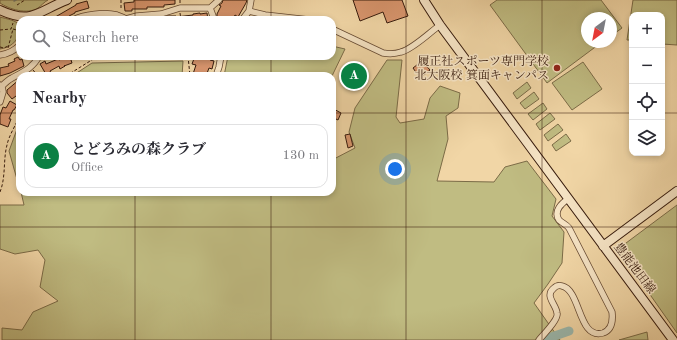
<!DOCTYPE html>
<html lang="en">
<head>
<meta charset="utf-8">
<style>
	body { margin:0; font-family:"Old Standard TT","Noto Serif JP",serif; background:#f2f2f3; color:#2b2b33 }
	.controls { position:absolute; right:12px; top:12px; display:grid; overflow:hidden; border-radius:8px; box-shadow:0 2px 6px #0003 }
	.controls button { width:36px; height:36px; display:grid; place-items:center; padding:0; border:0; border-bottom:1px solid #e1e1e2; background:#fff; color:#2b2b33; font:20px sans-serif }
	.compass { position:absolute; left:581px; top:12px; width:36px; height:36px; border-radius:50%; background:#fff; box-shadow:0 2px 6px #0003; rotate:212deg }
	.you { position:absolute; left:395px; top:169px; width:14px; height:14px; margin:-10px; border:3px solid #fff; border-radius:50%; background:#1a73e8; box-shadow:0 0 0 6px #1a73e833 }
	.badge { display:grid; place-items:center; width:26px; height:26px; border-radius:50%; background:#0b8043; color:#fff; font-size:13px; font-weight:700 }
	.pin { position:absolute; translate:-50% -50%; border:2px solid #fff; box-shadow:0 1px 4px #0006 }
	.list { margin:0; padding:0; list-style:none }
	h2 { display:flex; justify-content:space-between; align-items:center; height:52px; margin:0; padding:0 16px; font-size:17px }
	h2 small { font-size:13px; font-weight:400; color:#7c7c81 }
	.list li { display:grid; grid-template-columns:26px 1fr auto; gap:12px; align-items:center; box-sizing:border-box; height:64px; margin:0 8px 8px; padding:0 8px; border:1px solid #e1e1e2; border-radius:12px }
	.list b { display:block; font-size:15px; white-space:nowrap }
	.list p { margin:0; font-size:13px; white-space:nowrap; color:#7c7c81 }
	.list em { font-size:13px; font-style:normal; color:#7c7c81 }
	.icon { flex:none; width:22px; height:22px; fill:none; stroke:currentColor; stroke-width:2; stroke-linecap:round; stroke-linejoin:round }
	.map { position:relative; flex:none; width:677px; height:340px; overflow:hidden }
	.search { position:absolute; background:#fff; box-shadow:0 2px 6px #0003; left:16px; top:16px; width:320px; height:44px; display:flex; align-items:center; gap:10px; box-sizing:border-box; padding:0 14px; border-radius:12px; color:#7c7c81; font-size:15px }
	.panel { position:absolute; background:#fff; box-shadow:0 2px 6px #0003; left:16px; top:72px; width:320px; height:124px; border-radius:12px }
	.map>svg:first-child { display:block }
</style>
</head>
<body>
<div class="map">
<svg width="677" height="340" viewBox="0 0 677 340">
	<rect width="100%" height="100%" fill="#f1d6a6"/>
	<filter id="stains"><feTurbulence type="fractalNoise" baseFrequency=".005" numOctaves="4"/><feColorMatrix values="0 0 0 0 .2 0 0 0 0 .09 0 0 0 0 .02 0 0 0 .5 -.17"/></filter>
	<radialGradient id="worn" r=".72"><stop offset=".6" stop-color="#630" stop-opacity="0"/><stop offset="1" stop-color="#630" stop-opacity=".3"/></radialGradient>
	<path fill="#c0bc82" stroke="#7b6b47" d="M0,0H48C44,2 41,6 38,8C27,15 9,9 0,3Z
		M497,0H601L622,28L611,36V18H587V42H602L547,83L490,5Z
		M633,0H677V45L662,44V15H632V40H627Z
		M0,17C7,19 15,20 20,25C20,38 14,47 0,49Z
		M332,46L345,49L332,76H224L228,56H332Z
		M387,60H402L396,117L400,123L424,119L430,98L440,86L460,93L458,108L446,116L448,139L437,181L494,182L505,167L527,161L556,199L552,216L564,232L562,263L548,284L534,303L560,340H2V328L22,330L33,312L58,301L40,287L45,260L38,250L15,254L0,249V205H24L21,192H332V160L355,148L349,132L355,108Z
		M183,61L182,76H72L92,63Z
		M583,62L602,89L572,110L552,83Z
		M527,82L531,88L517,99L513,93Z
		M534,92L539,99L525,109L520,103Z
		M543,103L547,109L533,120L528,114Z
		M550,113L555,119L540,130L536,124Z
		M20,121V190L9,151Z
		M558,124L563,130L548,141L544,135Z
		M566,134L571,141L556,151L552,145Z
		M677,205V333L618,249Z
		M647,332L648,340H619Z"/>
	<g fill="none" stroke-linecap="round" stroke-linejoin="round">
		<path stroke="#73796d" stroke-width="1.5" d="M14,1L16,0"/>
		<path stroke="#9bb8ad" stroke-width="9" d="M543,340L569,331"/>
	</g>
	<path fill="#d9966e" stroke="#361a0c" d="M134,0H175V4L164,5V7H147V9H132V11H125L124,3L134,2Z
		M223,0H247L246,3L238,17L235,15L232,20H223L217,17V14L221,6L219,5L222,3Z
		M353,0H402L408,16L387,23L383,12L360,21Z
		M87,1L89,8L75,12V13L69,16V18L66,20H50L76,5V4Z
		M200,13V14L207,13L208,20H168L167,16H176V17L193,15V14Z
		M69,56H78L71,60L72,63L64,66H65L60,69L59,66L50,71L51,73L47,76L40,64L45,61L46,64L58,59L59,60Z
		M195,56L211,57L210,60L214,61L212,69L209,68L206,76H198L193,74L196,65L192,64Z
		M18,57L20,60L22,59L24,66L10,73L0,76V68L9,66L8,64L15,61L14,59Z
		M422,61L430,70L420,78L413,68Z
		M20,79V93L12,99L7,93V90Z
		M10,101L17,105L14,110H13L9,119H11L8,127L0,124V115L3,107L6,108Z
		M332,108L341,113L338,120L336,119L332,126Z
		M350,134L353,146L348,148L345,135Z"/>
	<g fill="none" stroke-linecap="round" stroke-linejoin="round">
		<g stroke="#654932" stroke-width="7">
			<path id="street" d="M210,8L219,0
				M249,11L265,15L310,20
				M73,20C84,14 105,12 117,15C120,16 123,17 126,19
				M126,20V19L137,16L161,14L180,8H210L213,16V20
				M242,20L249,11L251,0
				M332,29L383,53C389,54 395,54 401,52C413,49 429,33 440,25
				M0,55C8,54 14,51 20,45
				M216,76L219,67L221,56
				M0,85L2,86L3,92L0,102
				M2,86C5,83 8,80 12,78C23,72 33,68 39,56
				M539,340C543,335 559,319 557,313C556,304 544,296 554,288C556,286 559,285 562,286C581,290 578,340 603,333C612,330 613,321 612,312L569,228C566,224 562,223 559,220C553,211 562,203 568,199"/>
		</g>
		<g stroke="#361a0c" stroke-width="10">
			<path id="secondary" d="M424,0L440,25L673,340
				M0,10C32,25 38,11 67,0
				M603,246L677,191"/>
		</g>
		<path stroke="#361a0c" stroke-width="1" stroke-dasharray="3 2" stroke-linecap="butt" d="M121,0V10
			M180,0V3
			M17,5L25,0
			M180,13L181,20
			M13,29L20,31
			M0,30L11,29L13,23
			M0,47L4,48L8,46
			M8,48L13,29
			M188,56L190,76
			M33,70L38,76
			M66,76L95,58L143,56
			M0,192C6,177 3,160 7,145C9,135 16,125 20,115"/>
		<use href="#street" stroke="#f6e4c5" stroke-width="5.5"/>
		<use href="#secondary" stroke="#f6e4c5" stroke-width="8"/>
	</g>
	<path fill="none" stroke="#361a0c" stroke-width="1" stroke-opacity="0.55" d="M135,0V20M271,0V20M406,0V340M542,0V340M135,56V76M271,56V76M0,113H20M332,113H632M662,113H677M135,192V340M271,192V340M0,227H677"/>
	<circle fill="#8f2418" stroke="#f6e4c5" stroke-width="1.5" cx="557" cy="68" r="4"/>
	<g text-anchor="middle" stroke-width="3" stroke-linejoin="round" paint-order="stroke">
		<g font-size="12" fill="#361a0c" stroke="#f6e4c5" text-anchor="end">
			<text x="549" y="65">履正社スポーツ専門学校<tspan x="549" dy="14">北大阪校 箕面キャンパス</tspan></text>
		</g>
		<g font-size="12" fill="#361a0c" stroke="#f6e4c5">
			<text transform="translate(635 268) rotate(53)" y="4">豊能池田線</text>
		</g>
	</g>
	<rect width="100%" height="100%" filter="url(#stains)"/>
	<rect width="100%" height="100%" fill="url(#worn)"/>
</svg>
<div class="controls">
<button>+</button>
<button>−</button>
<button><svg class="icon" aria-label="locate" viewBox="0 0 24 24"><circle cx="12" cy="12" r="6"/><path d="M12 2v4M12 18v4M2 12h4M18 12h4"/></svg></button>
<button><svg class="icon" aria-label="layers" viewBox="0 0 24 24"><path d="M12 4l9 5-9 5-9-5zM3 14l9 5 9-5"/></svg></button>
</div>
<svg class="compass" viewBox="-18 -18 36 36"><path d="M0-13l5 13h-10z" fill="#e53935"/><path d="M0 13l5-13h-10z" fill="#7c7c81"/></svg>
<div class="you"></div>
<div class="pin badge" style="left:354px;top:76px">A</div>
<div class="search"><svg class="icon" aria-label="search" viewBox="0 0 24 24"><circle cx="10" cy="10" r="6"/><path d="M15 15l6 6"/></svg>Search here</div>
<section class="panel">
<h2>Nearby<small></small></h2>
<ul class="list">
<li><span class="badge">A</span><div><b>とどろみの森クラブ</b><p>Office</p></div><em>130 m</em></li>
</ul>
</section>
</div>
</body>
</html>
